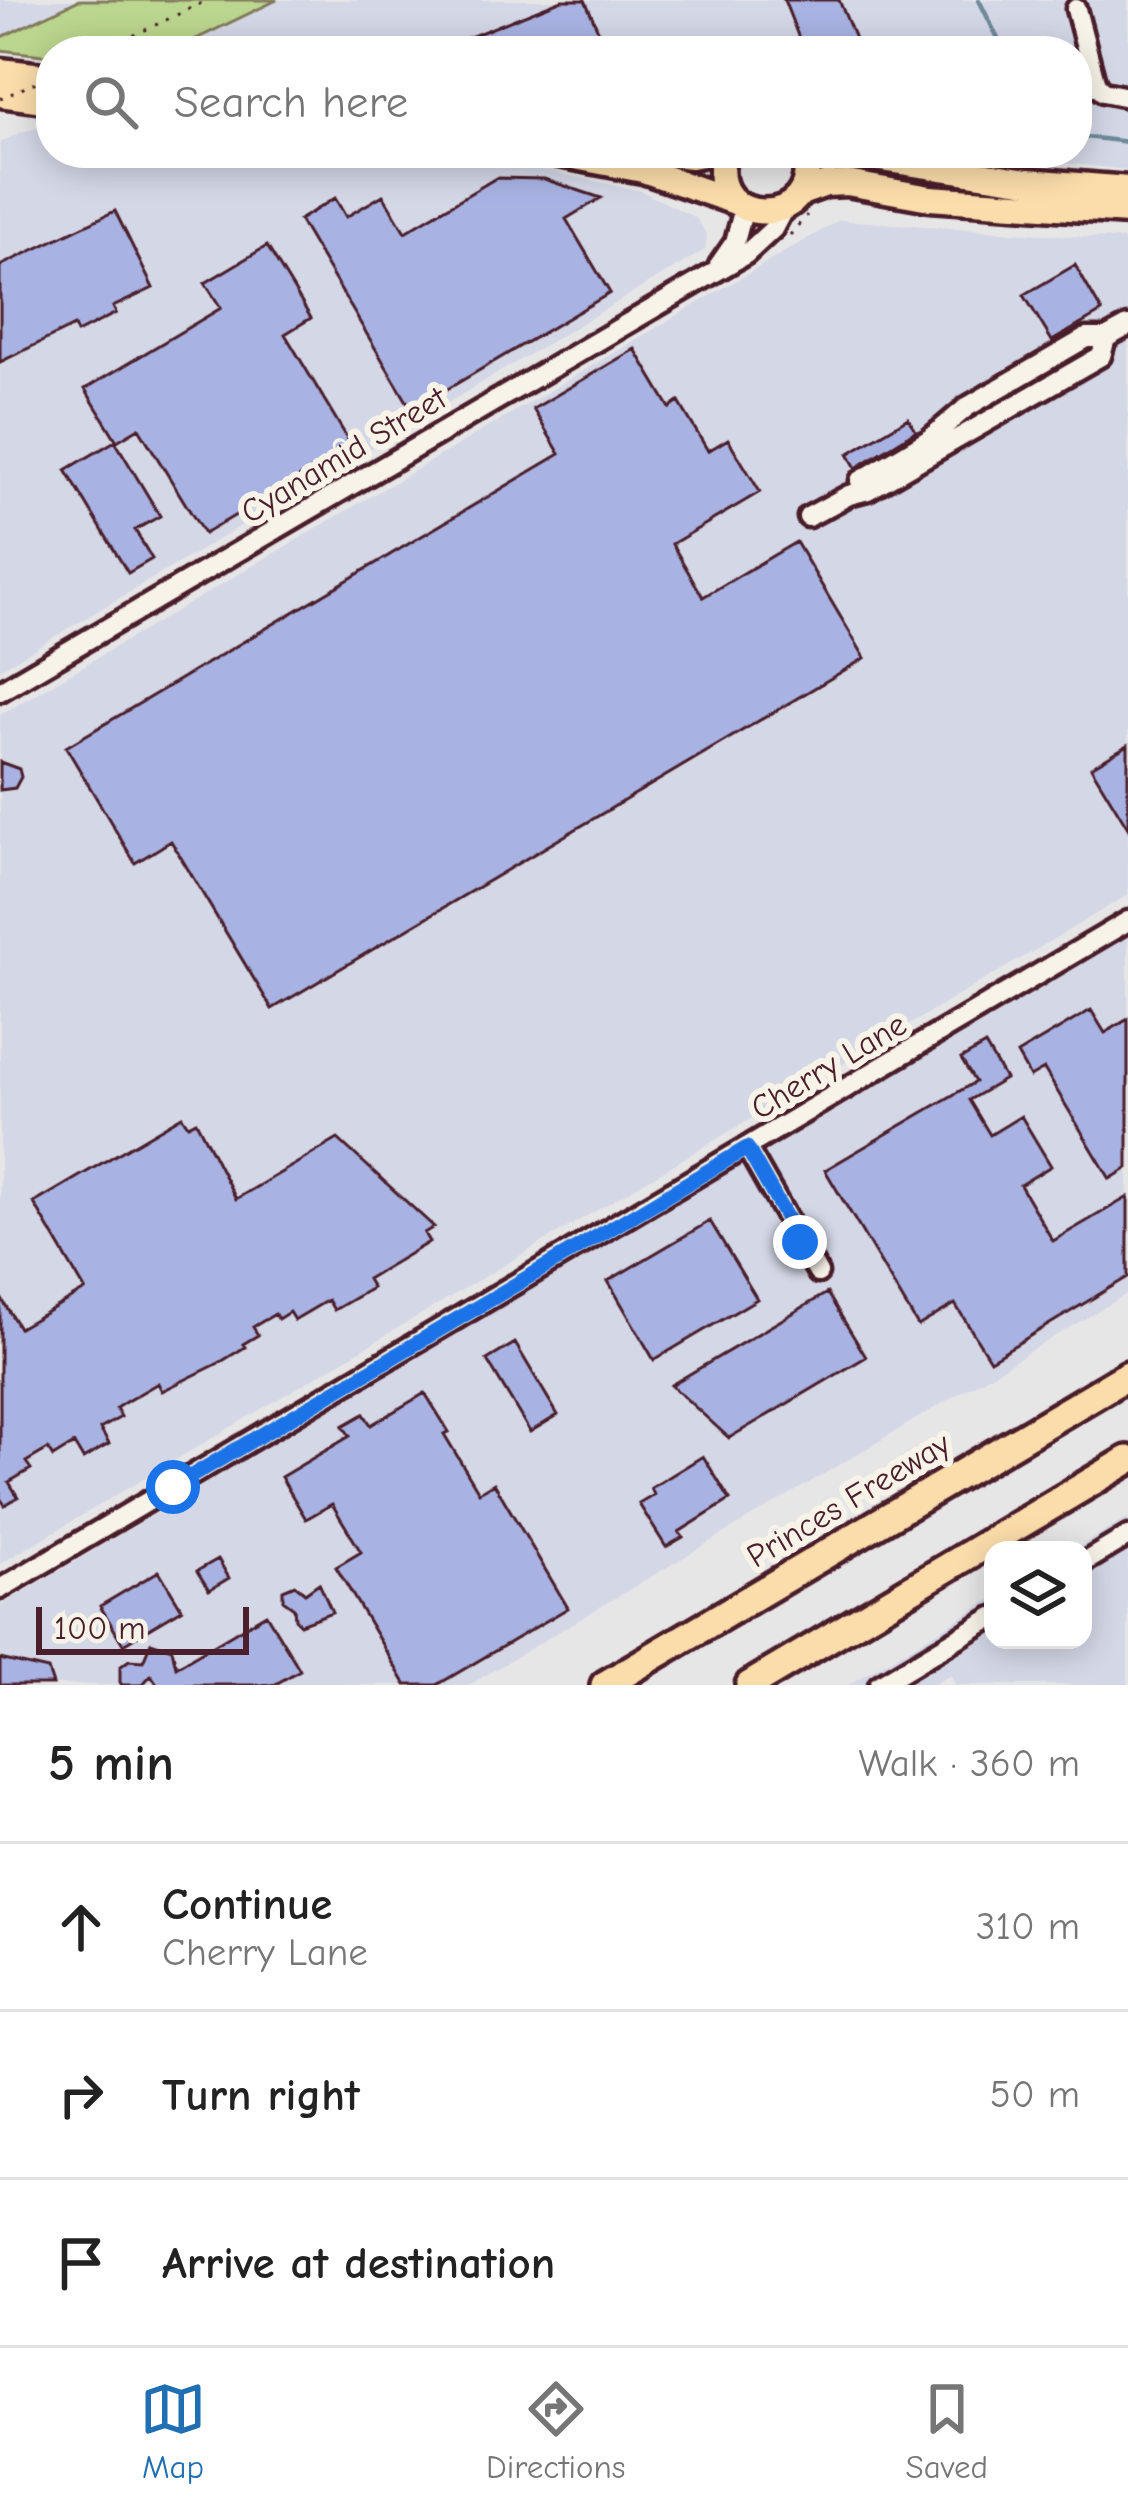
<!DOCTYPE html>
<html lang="en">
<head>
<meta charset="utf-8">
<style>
	body { margin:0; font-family:"Comic Neue",sans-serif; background:#f2f2f2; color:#222 }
	.controls { position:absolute; right:36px; bottom:36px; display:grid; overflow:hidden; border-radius:24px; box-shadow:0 6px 30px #0003 }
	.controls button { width:108px; height:108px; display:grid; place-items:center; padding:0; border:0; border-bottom:3px solid #e0e0e0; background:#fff; color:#222; font:60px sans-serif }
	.scale { position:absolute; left:36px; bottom:30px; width:213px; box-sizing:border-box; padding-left:12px; border:6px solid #4a1f2b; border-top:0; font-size:33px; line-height:42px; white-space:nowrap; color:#4a1f2b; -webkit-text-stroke:9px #f7f3e8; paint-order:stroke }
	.stop { position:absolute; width:36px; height:36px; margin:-27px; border:9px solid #1a73e8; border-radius:50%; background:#fff }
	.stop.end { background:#1a73e8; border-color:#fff; box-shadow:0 3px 12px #0008 }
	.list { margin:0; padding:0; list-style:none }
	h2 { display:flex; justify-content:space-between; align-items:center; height:156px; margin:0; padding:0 48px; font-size:51px }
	h2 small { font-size:39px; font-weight:400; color:#767676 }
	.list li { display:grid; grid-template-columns:78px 1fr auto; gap:36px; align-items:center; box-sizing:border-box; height:168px; padding:0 48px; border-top:3px solid #e0e0e0 }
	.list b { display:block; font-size:45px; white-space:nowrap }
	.list p { margin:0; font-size:39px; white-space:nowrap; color:#767676 }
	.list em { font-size:39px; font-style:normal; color:#767676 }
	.icon { flex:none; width:66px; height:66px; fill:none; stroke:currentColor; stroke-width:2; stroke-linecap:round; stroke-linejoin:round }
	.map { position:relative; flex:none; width:1128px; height:1685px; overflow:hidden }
	.search { position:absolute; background:#fff; box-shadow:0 6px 30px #0003; left:36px; right:36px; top:36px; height:132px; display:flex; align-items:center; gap:30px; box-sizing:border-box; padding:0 42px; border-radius:48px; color:#767676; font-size:45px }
	.sheet { height:660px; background:#fff }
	nav { display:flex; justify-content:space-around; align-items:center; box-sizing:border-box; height:168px; border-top:3px solid #e0e0e0; background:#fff; font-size:33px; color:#767676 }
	nav a { display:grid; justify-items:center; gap:6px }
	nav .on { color:#1f6fb2 }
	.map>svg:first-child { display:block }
</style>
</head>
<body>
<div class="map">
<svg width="1128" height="1685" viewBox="0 0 1128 1685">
	<rect width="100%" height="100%" fill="#e7e6e7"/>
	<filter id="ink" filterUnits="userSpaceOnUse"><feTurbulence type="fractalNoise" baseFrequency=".00833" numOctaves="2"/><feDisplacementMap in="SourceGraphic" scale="24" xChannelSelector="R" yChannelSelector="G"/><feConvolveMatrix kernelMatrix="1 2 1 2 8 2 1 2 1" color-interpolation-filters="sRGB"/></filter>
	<g filter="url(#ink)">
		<path fill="#d4d7e6" d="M0,0H79L2,37Z
			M277,0H1128V170L970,153H1077V51H171Z
			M51,126V153H369L549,171L641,191L696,218L707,235L705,250L0,669V143L23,131Z
			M839,220L1128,240V895L0,1564V715Z
			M1128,936V1293L469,1685H0V1606Z
			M1128,1518V1685H956L950,1675L933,1685H848L993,1598V1640H1083V1550H1074Z"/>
		<path fill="#bbd68e" stroke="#827a5c" stroke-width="3" d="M79,0H277L171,51H51V56L0,50V38Z"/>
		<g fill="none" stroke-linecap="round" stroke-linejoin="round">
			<path stroke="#6e8a9b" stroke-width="4.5" d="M979,0L1004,51
				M1077,136L1128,142"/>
		</g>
		<path fill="#a8b3e3" stroke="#4a1f2b" stroke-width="3" d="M562,0H585L607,51H435Z
			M784,0H839L860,51H804Z
			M496,178L544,179L601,198L566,219L610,293L412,410L299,220L335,198L346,217L383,195L405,232Z
			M115,211L153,288L113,307L116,313L77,333L74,326L0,362V266Z
			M267,246L311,318L285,334L352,446L204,534L139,428L117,441L85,389L221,308L205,283Z
			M1075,265L1102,312L1052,341L1024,295Z
			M635,349L670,408L679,402L708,451L728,439L760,492L672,544L703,597L796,542L865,658L272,1009L171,841L135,863L66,747L560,454L533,409Z
			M908,418L916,431L856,468L848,454Z
			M115,441L160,516L135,530L152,559L128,573L66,470Z
			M1128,745V828L1091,767Z
			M0,762L19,769L21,777L15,788L0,790Z
			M1091,1010L1105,1033L1128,1019V1168L1110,1179L1044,1069L1030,1077L1017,1054Z
			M985,1045L1005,1079L969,1100L990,1135L1021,1116L1051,1166L1020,1185L1053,1241L1128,1197V1277L990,1360L955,1304L918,1326L825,1170L975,1082L961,1059Z
			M182,1116L188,1125L196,1121L236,1199L338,1139L434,1227L424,1233L429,1242L367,1279L372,1288L334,1310L328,1300L294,1320L289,1312L278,1319L275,1314L253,1327L258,1335L243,1344L245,1347L219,1363L162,1391L158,1383L127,1401L116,1408L121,1417L100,1429L109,1444L83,1459L74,1444L53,1457L48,1449L26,1462L31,1469L9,1482L18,1497L5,1505L0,1498V1296L19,1328L85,1290L34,1203Z
			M710,1221L757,1299L654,1360L608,1281Z
			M827,1293L866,1357L729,1438L671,1385Z
			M515,1343L558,1415L530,1432L487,1360Z
			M425,1393L449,1432L444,1434L479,1492L494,1483L568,1608L437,1685H406L336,1567L361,1552L332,1504L306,1519L281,1477L350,1436L343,1426L364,1414L371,1425Z
			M703,1456L730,1500L679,1532L683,1537L666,1547L639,1504L654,1495L651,1488Z
			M218,1559L229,1578L209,1590L197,1571Z
			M159,1571L182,1609L123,1644L100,1606Z
			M319,1583L332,1612L300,1624L295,1619L294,1608L283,1600V1590L295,1585L305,1593Z
			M266,1614L300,1670L274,1685H158L151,1675L142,1685H122L120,1682V1667L129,1660L143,1661L151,1642L172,1649L176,1667Z
			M0,1659L48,1670L53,1685H0Z"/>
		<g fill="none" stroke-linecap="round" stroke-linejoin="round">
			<g stroke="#4a1f2b" stroke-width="27">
				<path id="minor" d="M1076,9L1096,85L1103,92L1128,97
					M719,265L735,242L744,208
					M860,481L928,440L967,407L1086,338H1106L1128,326
					M808,517L849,495L868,490L1101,356L1106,338
					M0,691L746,254L773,229L784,208
					M747,1148L818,1273
					M1083,1563L1128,1536
					M0,1589L1128,921
					M879,1685L993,1617"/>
			</g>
			<g stroke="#4a1f2b" stroke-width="33">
				<path id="major" d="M0,71L51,77
					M0,94L51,101
					M554,153L643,170L735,202
					M666,153L691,156L708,153
					M724,153C702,231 826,231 804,153
					M840,153L1028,181L1128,189
					M801,193L826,184L847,183L930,198L1128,212"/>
			</g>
			<g stroke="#4a1f2b" stroke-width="36">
				<path id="highway" d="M605,1685L1128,1375
					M750,1685L1128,1460"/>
			</g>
			<path stroke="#4a1f2b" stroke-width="3" stroke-dasharray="3 9" stroke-linecap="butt" d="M101,51L208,0
				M453,153L535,161
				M790,235L807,215"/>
			<use href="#minor" stroke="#f7f3e8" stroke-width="18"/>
			<use href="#major" stroke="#fbddab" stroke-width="24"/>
			<use href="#highway" stroke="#fbddab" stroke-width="27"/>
			<path stroke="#4a1f2b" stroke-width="3" stroke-dasharray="3 9" stroke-linecap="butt" d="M0,99L51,75"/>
		</g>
	</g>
	<g fill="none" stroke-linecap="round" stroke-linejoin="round" filter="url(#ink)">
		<path stroke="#1a73e8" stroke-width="15" d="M173,1487L747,1148L800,1242"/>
	</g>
	<g text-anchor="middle" stroke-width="12" stroke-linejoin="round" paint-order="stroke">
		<g font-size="33" fill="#4a1f2b" stroke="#f7f3e8">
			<text transform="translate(343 454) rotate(-31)" y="12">Cyanamid Street</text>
			<text transform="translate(828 1065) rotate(-31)" y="12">Cherry Lane</text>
			<text transform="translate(848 1499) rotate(-31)" y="12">Princes Freeway</text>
		</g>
	</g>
</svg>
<div class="controls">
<button><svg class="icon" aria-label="layers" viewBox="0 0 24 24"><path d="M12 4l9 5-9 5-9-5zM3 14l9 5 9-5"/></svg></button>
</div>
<div class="scale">100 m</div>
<div class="stop" style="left:173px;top:1487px"></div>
<div class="stop end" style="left:800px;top:1242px"></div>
<div class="search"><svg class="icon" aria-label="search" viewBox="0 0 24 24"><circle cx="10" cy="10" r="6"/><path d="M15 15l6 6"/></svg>Search here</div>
</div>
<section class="sheet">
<h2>5 min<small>Walk · 360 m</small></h2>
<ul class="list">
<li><svg class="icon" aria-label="ahead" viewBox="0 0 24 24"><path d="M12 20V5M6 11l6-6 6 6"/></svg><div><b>Continue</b><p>Cherry Lane</p></div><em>310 m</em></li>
<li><svg class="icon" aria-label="right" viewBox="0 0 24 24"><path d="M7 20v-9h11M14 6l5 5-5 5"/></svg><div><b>Turn right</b></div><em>50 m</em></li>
<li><svg class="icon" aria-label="arrive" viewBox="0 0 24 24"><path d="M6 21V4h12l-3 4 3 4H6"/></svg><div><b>Arrive at destination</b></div></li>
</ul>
</section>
<nav>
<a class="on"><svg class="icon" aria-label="map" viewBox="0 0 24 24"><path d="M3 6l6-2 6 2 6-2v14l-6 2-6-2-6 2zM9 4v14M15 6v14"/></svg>Map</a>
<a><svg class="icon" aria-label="directions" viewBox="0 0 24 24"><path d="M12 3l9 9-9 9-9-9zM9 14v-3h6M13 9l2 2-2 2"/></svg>Directions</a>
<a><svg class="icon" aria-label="saved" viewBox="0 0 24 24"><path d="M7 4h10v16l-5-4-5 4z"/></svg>Saved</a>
</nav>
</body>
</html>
